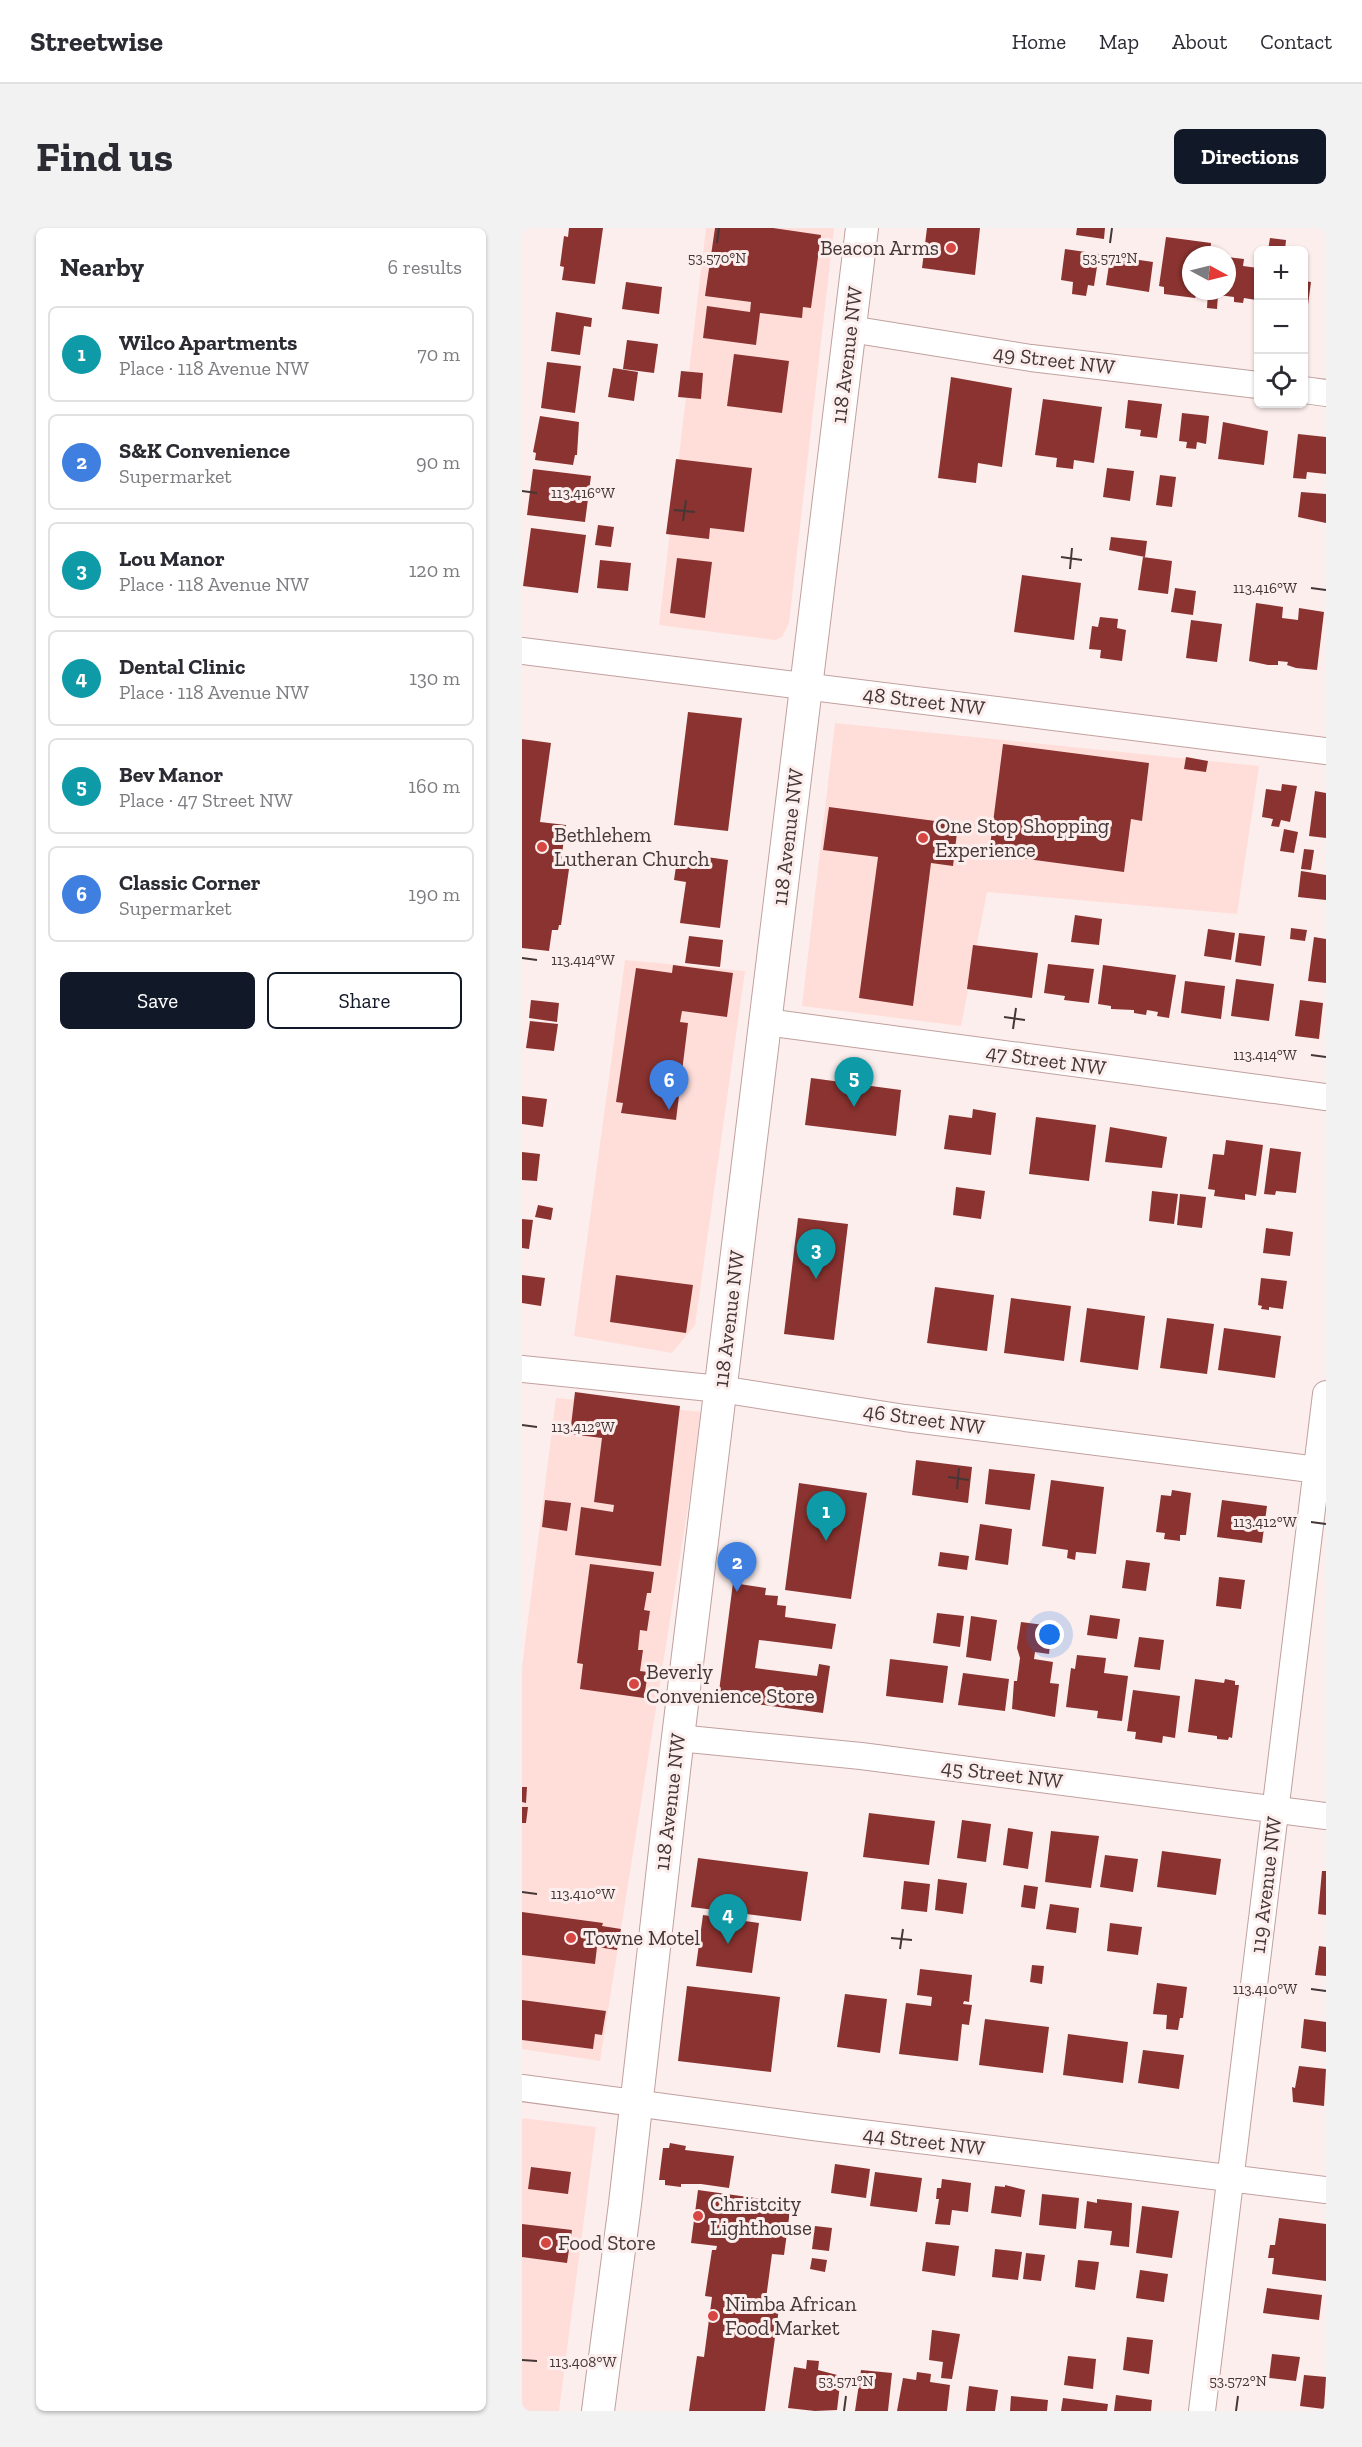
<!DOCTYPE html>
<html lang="en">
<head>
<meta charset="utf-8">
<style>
	body { margin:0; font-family:"Zilla Slab",serif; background:#f2f2f3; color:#2b2b33 }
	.controls { position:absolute; right:18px; top:18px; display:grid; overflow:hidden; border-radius:9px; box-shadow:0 2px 4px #0004 }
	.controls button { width:54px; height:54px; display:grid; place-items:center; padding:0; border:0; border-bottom:2px solid #e1e1e2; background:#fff; color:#2b2b33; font:30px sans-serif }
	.compass { position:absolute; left:660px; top:18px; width:54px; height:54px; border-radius:50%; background:#fff; box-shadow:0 2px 4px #0004; rotate:97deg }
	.you { position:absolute; left:528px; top:1407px; width:21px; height:21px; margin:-15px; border:4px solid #fff; border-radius:50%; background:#1a73e8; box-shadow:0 0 0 9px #1a73e833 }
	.badge { display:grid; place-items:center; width:39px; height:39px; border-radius:50%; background:#111827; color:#fff; font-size:20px; font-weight:700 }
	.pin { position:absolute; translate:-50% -50px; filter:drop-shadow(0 2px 3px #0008) }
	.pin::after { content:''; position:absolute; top:32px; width:21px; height:18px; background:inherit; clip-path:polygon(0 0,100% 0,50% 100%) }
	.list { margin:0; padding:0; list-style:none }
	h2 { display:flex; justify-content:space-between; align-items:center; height:78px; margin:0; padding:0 24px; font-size:26px }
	h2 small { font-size:20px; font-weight:400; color:#7c7c81 }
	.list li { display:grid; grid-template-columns:39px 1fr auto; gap:18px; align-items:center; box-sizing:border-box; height:96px; margin:0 12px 12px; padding:0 12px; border:2px solid #e1e1e2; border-radius:9px }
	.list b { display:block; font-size:22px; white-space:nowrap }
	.list p { margin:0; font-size:20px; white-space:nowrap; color:#7c7c81 }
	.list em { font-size:20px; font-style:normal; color:#7c7c81 }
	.actions { display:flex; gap:12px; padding:18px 24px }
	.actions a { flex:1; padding:14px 0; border:2px solid #111827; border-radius:9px; text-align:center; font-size:21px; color:#111827 }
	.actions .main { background:#111827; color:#fff }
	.icon { flex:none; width:33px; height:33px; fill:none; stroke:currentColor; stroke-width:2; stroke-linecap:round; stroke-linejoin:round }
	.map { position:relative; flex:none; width:804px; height:2183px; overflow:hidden; border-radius:9px }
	header { display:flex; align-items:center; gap:36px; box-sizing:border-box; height:84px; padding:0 30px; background:#fff; border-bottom:2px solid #e1e1e2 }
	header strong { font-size:28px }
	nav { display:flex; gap:33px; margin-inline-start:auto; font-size:21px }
	.intro { display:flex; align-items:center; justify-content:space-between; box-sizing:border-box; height:144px; padding:0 36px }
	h1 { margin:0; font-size:42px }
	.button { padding:15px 27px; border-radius:9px; background:#111827; color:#fff; font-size:21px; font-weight:700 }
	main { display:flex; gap:36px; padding:0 36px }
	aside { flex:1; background:#fff; border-radius:9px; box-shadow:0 2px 4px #0004 }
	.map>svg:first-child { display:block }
</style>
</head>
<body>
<header>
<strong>Streetwise</strong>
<nav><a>Home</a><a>Map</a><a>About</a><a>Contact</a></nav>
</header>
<div class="intro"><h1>Find us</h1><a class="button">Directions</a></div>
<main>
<aside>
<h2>Nearby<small>6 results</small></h2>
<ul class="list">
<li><span class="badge" style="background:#0f9aa8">1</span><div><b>Wilco Apartments</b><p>Place · 118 Avenue NW</p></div><em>70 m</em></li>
<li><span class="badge" style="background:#3f7fe0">2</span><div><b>S&amp;K Convenience</b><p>Supermarket</p></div><em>90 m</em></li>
<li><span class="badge" style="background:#0f9aa8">3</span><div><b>Lou Manor</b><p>Place · 118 Avenue NW</p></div><em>120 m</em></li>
<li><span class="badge" style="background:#0f9aa8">4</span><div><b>Dental Clinic</b><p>Place · 118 Avenue NW</p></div><em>130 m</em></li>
<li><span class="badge" style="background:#0f9aa8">5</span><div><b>Bev Manor</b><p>Place · 47 Street NW</p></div><em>160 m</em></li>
<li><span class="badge" style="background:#3f7fe0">6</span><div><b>Classic Corner</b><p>Supermarket</p></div><em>190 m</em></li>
</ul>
<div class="actions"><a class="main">Save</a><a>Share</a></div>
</aside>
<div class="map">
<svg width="804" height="2183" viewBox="0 0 804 2183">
	<rect width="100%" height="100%" fill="#fceeed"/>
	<path fill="#ffdeda" d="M184,0H312L267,395L260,409L253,412L137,397Z
		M313,495L737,538L715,686L465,664L439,798L280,778Z
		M103,732L223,743L173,1097L150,1125L52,1108Z
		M34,1170L181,1184L78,1833L0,1821V1439Z
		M0,1890L74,1899L37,2183H0Z"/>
	<path fill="#8b3330" d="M47,0H81L73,56L40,52L42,39L38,38L42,8L46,9Z
		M193,0H251L299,7L289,80L281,79L280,90L238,85L234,117L181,110L185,78L228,84L229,74L183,68Z
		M405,0H458L453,47L400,40Z
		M555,0H583L582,11L554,7Z
		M644,9L689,15L688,27H669V63H677L673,70L642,66V59L637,58Z
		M748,10L764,12L763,22H746Z
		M543,21L577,26L572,58L566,57L564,68L550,66L551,54L539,52Z
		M691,23L706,26V27H690Z
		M597,29L631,34L627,64L584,57L588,30Z
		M705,29L722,31L721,38L736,40L734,72L722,70L721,75L712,74V69L696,67L695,81L685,80L686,63H705Z
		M782,53L789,54L785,84H782Z
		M104,54L140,59L137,86L100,81Z
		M34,84L70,90L69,99L62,98L58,127L29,123Z
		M105,112L136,116L132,145L101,141Z
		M212,126L267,133L260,185L205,178Z
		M25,134L59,138L53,185L19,180Z
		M91,140L116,144L112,173L86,169Z
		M159,143L181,145L179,171L156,169Z
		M429,149L490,160L480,239L456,235L454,255L416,250Z
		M521,171L580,179L572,235L552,232L551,241L534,239L535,230L513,227Z
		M606,172L640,176L635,210L618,208L619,202L603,200Z
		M660,185L687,188L684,216L675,214L674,221L664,220L665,214L657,213Z
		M18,188L57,194L55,227H53L51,237L13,232L14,225L11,224Z
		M701,194L746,203L742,237L696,231Z
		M776,206L804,209V246L785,244L784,251L771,250Z
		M154,231L230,240L222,304L188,300L187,311L144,306Z
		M585,240L612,243L608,273L581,269Z
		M11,241L69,248L63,294L5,287Z
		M638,247L654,249L650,279L634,277Z
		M779,264L804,266V295L776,289Z
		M76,297L92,299L89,319L73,317Z
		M9,300L64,307L56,365L1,358Z
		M589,309L625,313L623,329L587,322Z
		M621,329L650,333L646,366L616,362Z
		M155,330L190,334L183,390L148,385Z
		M78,332L109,335L106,363L75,360Z
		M500,347L559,355L552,412L492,404Z
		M653,360L674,363L671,387L649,384Z
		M734,375L761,379L760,390L776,392L777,380L802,384L795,442L774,440L765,437L766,434L756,433V437H746L727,433Z
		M578,389L596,391L595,400L604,402L600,433L578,430L579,422L567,421L570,398L576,399Z
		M669,392L700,396L695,434L664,430Z
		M166,484L220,490L206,603L152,597Z
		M0,511L29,515L18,594L44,597L38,640L47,641L39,697H37L36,702H30L27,723L0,720Z
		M481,516L627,535L620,593L609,591L602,644L467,626Z
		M664,529L686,533L684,544L662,541Z
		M760,556L775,558L768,594L759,592L757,599L749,598L751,591L740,589L744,561L759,563Z
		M793,563L804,565V610L787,608Z
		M307,579L436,596L431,638L409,635L391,778L337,770L356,629L301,622Z
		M762,601L776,604L772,625L758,623Z
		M782,621L792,622L789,642L779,641Z
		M156,625L206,632L198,700L158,695L164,654L152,652Z
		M779,643L804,647V672L776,669Z
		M553,687L580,691L577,717L549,714Z
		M769,700L785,702L783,713L768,711Z
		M686,701L713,705L709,732L682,728Z
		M717,705L743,708L739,738L713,734Z
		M167,708L201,712L198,739L163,735Z
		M792,709L804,711V755L786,753Z
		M451,717L516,725L510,770L445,761Z
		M526,736L572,741L567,775L542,772L543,768L522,765Z
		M151,737L211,745L205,789L160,783L158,794L166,795L154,892L99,885L101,875L94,874L114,740L150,745Z
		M581,737L654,747L647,790L635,788L636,784L625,782L624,787L612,785V782L589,781V778L576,776Z
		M714,751L752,756L747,793L709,788Z
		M663,753L703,758L699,791L659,785Z
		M9,772L37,775L35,794L7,790Z
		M778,772L801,775L797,811L773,808Z
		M8,793L36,796L32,823L4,820Z
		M289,850L379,862L374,908L283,897Z
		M0,868L25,871L21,899L0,896Z
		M451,881L474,885L469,927L422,921L427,887L450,890Z
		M514,889L574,897L567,953L507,946Z
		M588,899L645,909L640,940L583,934Z
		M704,912L741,917L734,968L723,966V972L692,968L693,962L686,961L691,926L702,927Z
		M748,920L779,924L774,965L754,963L753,967L742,966Z
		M0,924L18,926L15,953L0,952Z
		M434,959L463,963L459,991L431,987Z
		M630,963L656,966L652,996L627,993Z
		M658,966L684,969L680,1000L655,997Z
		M16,977L31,980L29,992L13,989Z
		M276,990L326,996L312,1112L262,1106Z
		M0,991L11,992L7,1021L0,1020Z
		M744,1000L771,1004L768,1028L741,1025Z
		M0,1047L23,1050L19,1078L0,1075Z
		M94,1047L171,1057L164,1105L88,1094Z
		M739,1050L765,1053L761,1081L747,1079V1082L739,1081L740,1078L736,1077Z
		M413,1059L472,1067L465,1123L405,1115Z
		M489,1070L549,1078L542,1133L482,1125Z
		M565,1080L623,1088L616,1142L558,1134Z
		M645,1090L692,1096L685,1146L638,1140Z
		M702,1100L759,1108L753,1150L696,1142Z
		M53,1164L158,1178L139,1338L53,1327L59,1279L91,1284L92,1277L72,1274L80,1210L48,1206Z
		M394,1232L450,1239L446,1275L390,1267Z
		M467,1241L513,1246L508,1282L463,1276Z
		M529,1252L582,1259L574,1326L554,1324L553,1332L545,1330L546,1322L520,1318Z
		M277,1255L345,1265L329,1371L263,1362Z
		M650,1262L669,1265L664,1307H658V1313L642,1311L643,1305L634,1304L639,1267L649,1268Z
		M23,1272L49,1275L45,1303L20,1299Z
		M700,1272L745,1278L740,1315L695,1309Z
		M458,1296L490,1301L486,1337L453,1332Z
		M418,1324L447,1328L445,1342L416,1338Z
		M604,1332L628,1335L624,1363L600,1360Z
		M68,1336L132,1344L129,1365H125L122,1382L128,1383L125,1403L118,1402L116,1422H121L118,1443L126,1444L122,1470L58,1461L61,1436L55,1435Z
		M697,1349L723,1352L719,1381L694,1378Z
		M211,1355L244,1360L243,1367L256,1368L255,1377L264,1378L263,1389L314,1396L310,1421L237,1412L233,1440L295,1448L297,1436L308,1438L301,1485L196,1471Z
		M415,1385L442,1388L438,1419L411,1415Z
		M568,1387L598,1391L595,1411L565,1407Z
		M449,1388L475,1392L469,1433L444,1429Z
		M499,1394L530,1398L527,1426L513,1424L512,1431L531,1434L528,1455L537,1456L533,1489L490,1481L492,1453H495L498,1430L495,1420Z
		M617,1409L642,1412L638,1442L612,1439Z
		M555,1427L584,1430L582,1445L606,1448L600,1493L575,1490L576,1483L544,1479L549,1440L553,1441Z
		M368,1431L426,1438L421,1475L364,1468Z
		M441,1445L487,1451L483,1483L436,1477Z
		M673,1451L702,1455L703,1451L713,1453V1457H717L710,1510L707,1509L706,1512L695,1511V1508L666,1504Z
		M611,1462L658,1468L653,1510L641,1508L640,1515L613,1511L614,1504L605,1503Z
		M0,1559H5L4,1575L0,1574Z
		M0,1579H6L4,1595H0Z
		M347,1585L413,1593L407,1637L341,1629Z
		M440,1592L469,1596L464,1634L435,1630Z
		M486,1600L511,1604L506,1641L481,1637Z
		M529,1603L577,1608L569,1660L523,1654Z
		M640,1623L699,1631L694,1667L635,1659Z
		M583,1627L616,1631L611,1664L578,1659Z
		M176,1630L286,1644L279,1693L169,1679Z
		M800,1643H804V1687L796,1686Z
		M416,1651L445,1655L441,1686L413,1682Z
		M382,1653L408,1656L405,1684L379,1681Z
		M502,1657L516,1659L513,1681L499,1679Z
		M528,1676L557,1680L554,1705L524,1701Z
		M0,1684L81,1695L80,1698L99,1701L95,1722L75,1719L73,1736L0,1727Z
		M181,1687L237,1695L230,1745L174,1738Z
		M588,1695L620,1699L616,1727L585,1723Z
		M797,1718L804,1719V1748L793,1747Z
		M510,1737L522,1738L520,1756L508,1754Z
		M398,1741L450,1747L447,1774L442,1773L441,1776L450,1777L447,1797L440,1796L436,1833L377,1826L384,1775L409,1778L410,1769L395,1767Z
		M635,1755L665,1759L661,1790H658L656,1802L644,1801L645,1787L631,1786Z
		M165,1758L258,1769L249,1844L156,1833Z
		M323,1766L365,1771L358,1825L315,1819Z
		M0,1772L84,1783L80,1807L73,1806L71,1821L0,1812Z
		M463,1791L527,1799L521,1845L457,1837Z
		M782,1791L804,1794V1824L779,1820Z
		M546,1806L606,1814L601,1855L541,1847Z
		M621,1822L662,1827L657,1861L616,1855Z
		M777,1838L804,1841L802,1878L771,1874L770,1859L773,1860Z
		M148,1915L164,1918L163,1922L212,1928L207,1960L179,1956H159V1959L143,1957V1952H137L141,1920H147Z
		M313,1936L348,1941L344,1970L309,1965Z
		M9,1939L49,1944L46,1966L6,1961Z
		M353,1944L400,1950L395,1984L348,1978Z
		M420,1951L449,1955L446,1984L430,1982L428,1997L413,1996L417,1971H414L415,1960H419Z
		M483,1957L503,1962L499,1989L469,1985L473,1958L483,1959Z
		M176,1962L269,1975L262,2027L250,2026L243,2078L257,2080L243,2183H167L175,2128L182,2129L190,2069L183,2068L190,2022H194L195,2018L169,2015Z
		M520,1966L557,1970L554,2001L517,1997Z
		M575,1971L610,1975L607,2019L588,2017L590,2003L562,2000L565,1973L575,1975Z
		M620,1978L657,1983L650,2030L614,2025Z
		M757,1990L804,1996V2053L750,2046L752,2030H746L748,2017H753Z
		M0,1996L50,2002L45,2035L0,2029Z
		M293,1998L310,2000L307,2023L290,2021Z
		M404,2014L437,2018L433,2048L400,2043Z
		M473,2021L500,2024L496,2052L470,2049Z
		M504,2025L523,2027L519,2053L501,2051Z
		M290,2030L305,2032L303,2044L288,2041Z
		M556,2032L577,2034L573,2062L553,2059Z
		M618,2042L646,2046L642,2074L614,2070Z
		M745,2060L800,2067L797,2092L741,2085Z
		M410,2102L438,2106L430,2151L419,2150L421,2134L407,2132Z
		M605,2109L631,2112L627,2146L601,2142Z
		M750,2126L778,2129L774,2153L747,2150Z
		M546,2128L574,2131L571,2161L542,2157Z
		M285,2132L297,2133L296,2142L319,2148L315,2182L293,2183L266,2180L272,2139L284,2141Z
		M339,2142L370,2145L366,2183H333Z
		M395,2144L409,2146L408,2154L428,2157L425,2183H375L381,2150L394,2152Z
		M782,2147L804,2149L802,2181L778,2178Z
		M447,2158L476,2162L473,2183H444Z
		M594,2167L630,2172L629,2183H592Z
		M489,2168L526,2172L525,2183H488Z
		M541,2170L586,2176L585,2183H539Z"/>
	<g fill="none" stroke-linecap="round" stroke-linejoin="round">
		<g stroke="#c0a19e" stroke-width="28">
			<path id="minor" d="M328,101L509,130L736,157
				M782,162L804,165
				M0,423L804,523
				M244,794L804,869
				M0,1141L198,1161L383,1190L804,1243
				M156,1510L339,1528L804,1588
				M0,1860L291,1899L804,1962
				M680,2183L804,1166"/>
		</g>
		<g stroke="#c0a19e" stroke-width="34">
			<path id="major" d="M76,2183L103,1976L153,1534L340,0"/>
		</g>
		<use href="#minor" stroke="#fff" stroke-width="26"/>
		<use href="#major" stroke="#fff" stroke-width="32"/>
	</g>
	<path fill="none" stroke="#443736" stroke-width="2" d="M195,15L197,0M588,15L590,0M0,263L15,265M152,282L173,284M161,293L164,272M539,329L560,332M548,341L550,320M789,360L804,362M0,730L15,732M482,789L503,792M491,801L494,780M789,827L804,829M0,1197L15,1199M426,1249L447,1252M435,1261L437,1240M789,1294L804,1296M0,1664L15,1666M369,1710L390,1712M378,1721L381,1701M789,1761L804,1763M0,2132L15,2133M322,2183L324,2168M714,2183L716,2168"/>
	<g fill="#d64744" stroke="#fceeed" stroke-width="2">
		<circle cx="429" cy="20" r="6"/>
		<circle cx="401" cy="610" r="6"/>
		<circle cx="20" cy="619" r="6"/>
		<circle cx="112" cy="1456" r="6"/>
		<circle cx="49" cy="1710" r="6"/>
		<circle cx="176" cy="1988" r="6"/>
		<circle cx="24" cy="2015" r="6"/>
		<circle cx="191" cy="2088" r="6"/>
	</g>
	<g text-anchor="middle" stroke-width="6" stroke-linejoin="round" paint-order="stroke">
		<g font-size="21" fill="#443736" stroke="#fceeed" text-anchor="start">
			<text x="417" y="27" text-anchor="end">Beacon Arms</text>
			<text x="413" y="605">One Stop Shopping<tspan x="413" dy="24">Experience</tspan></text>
			<text x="32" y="614">Bethlehem<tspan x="32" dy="24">Lutheran Church</tspan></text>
			<text x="124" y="1451">Beverly<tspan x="124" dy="24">Convenience Store</tspan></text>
			<text x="61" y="1717">Towne Motel</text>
			<text x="188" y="1983">Christcity<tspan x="188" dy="24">Lighthouse</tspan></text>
			<text x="36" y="2022">Food Store</text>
			<text x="203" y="2083">Nimba African<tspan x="203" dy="24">Food Market</tspan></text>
		</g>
		<g font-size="21" fill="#443736" stroke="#fceeed">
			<text transform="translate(325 127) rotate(-83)" y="7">118 Avenue NW</text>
			<text transform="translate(532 132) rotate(7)" y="7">49 Street NW</text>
			<text transform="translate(402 473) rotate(7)" y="7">48 Street NW</text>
			<text transform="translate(266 609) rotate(-83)" y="7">118 Avenue NW</text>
			<text transform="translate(524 832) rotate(8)" y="7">47 Street NW</text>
			<text transform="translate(207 1091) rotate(-83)" y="7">118 Avenue NW</text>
			<text transform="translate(402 1191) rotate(8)" y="7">46 Street NW</text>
			<text transform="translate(480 1546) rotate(7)" y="7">45 Street NW</text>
			<text transform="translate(148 1574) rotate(-83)" y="7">118 Avenue NW</text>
			<text transform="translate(744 1657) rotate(-83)" y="7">119 Avenue NW</text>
			<text transform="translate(402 1913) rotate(7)" y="7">44 Street NW</text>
		</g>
	</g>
	<g font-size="15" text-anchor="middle" fill="#443736" stroke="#fceeed" stroke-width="6" stroke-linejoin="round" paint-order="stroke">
		<text x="195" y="35">53.570°N</text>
		<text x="588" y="35">53.571°N</text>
		<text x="61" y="270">113.416°W</text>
		<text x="743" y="365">113.416°W</text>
		<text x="61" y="737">113.414°W</text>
		<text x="743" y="832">113.414°W</text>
		<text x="61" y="1204">113.412°W</text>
		<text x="743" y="1299">113.412°W</text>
		<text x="61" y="1671">113.410°W</text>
		<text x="743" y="1766">113.410°W</text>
		<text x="61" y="2139">113.408°W</text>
		<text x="324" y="2158">53.571°N</text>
		<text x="716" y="2158">53.572°N</text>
	</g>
</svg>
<div class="controls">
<button>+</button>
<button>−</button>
<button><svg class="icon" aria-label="locate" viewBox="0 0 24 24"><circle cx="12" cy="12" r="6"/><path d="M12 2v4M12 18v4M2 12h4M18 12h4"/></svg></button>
</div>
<svg class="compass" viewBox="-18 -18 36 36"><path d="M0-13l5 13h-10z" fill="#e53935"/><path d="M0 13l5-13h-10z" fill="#7c7c81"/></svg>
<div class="you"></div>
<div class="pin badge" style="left:304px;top:1313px;background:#0f9aa8">1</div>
<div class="pin badge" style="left:215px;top:1364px;background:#3f7fe0">2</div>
<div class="pin badge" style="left:294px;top:1051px;background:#0f9aa8">3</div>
<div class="pin badge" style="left:206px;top:1716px;background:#0f9aa8">4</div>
<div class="pin badge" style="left:332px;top:879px;background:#0f9aa8">5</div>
<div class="pin badge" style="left:147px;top:882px;background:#3f7fe0">6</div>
</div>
</main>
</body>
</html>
